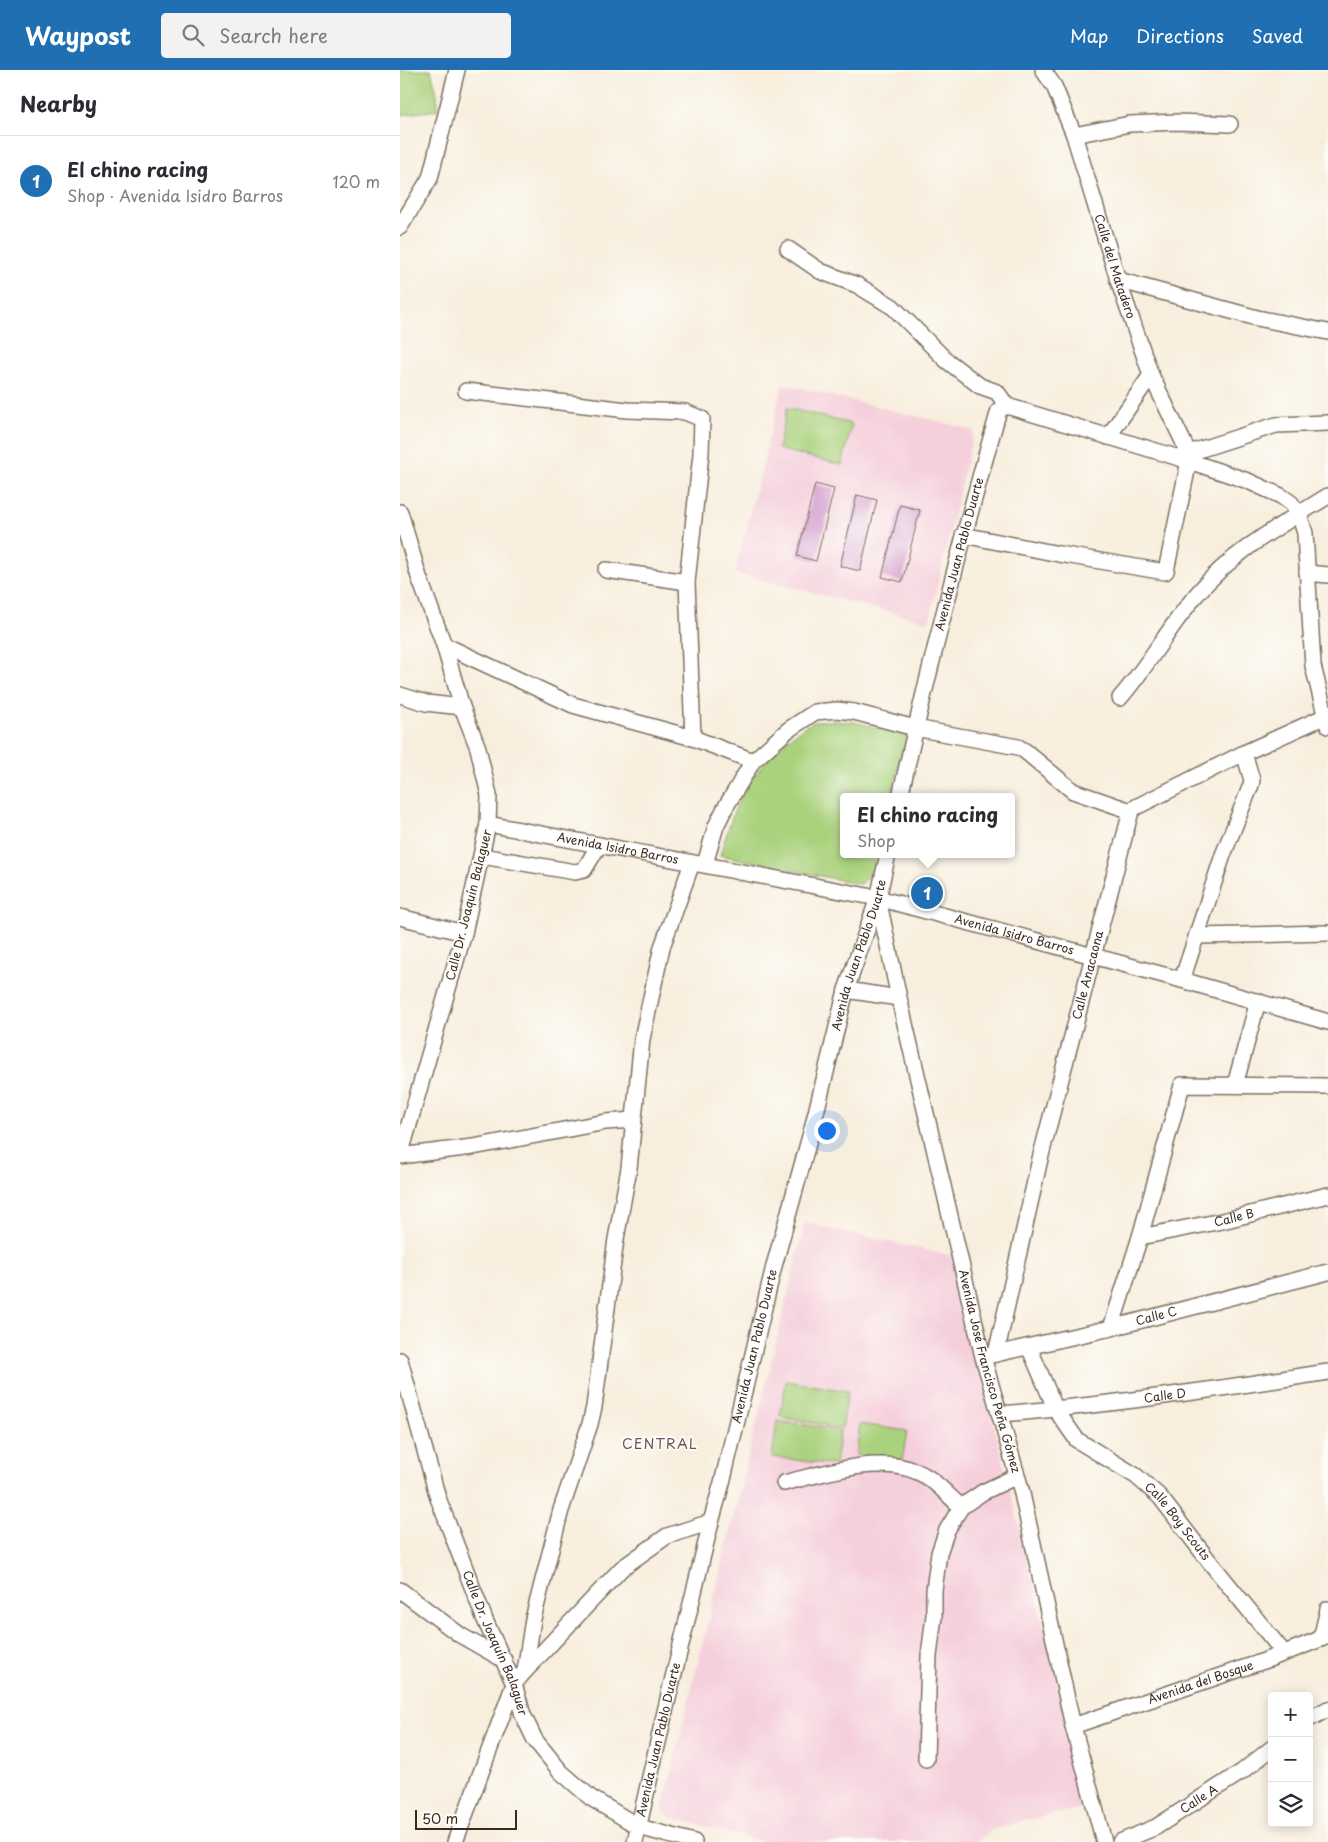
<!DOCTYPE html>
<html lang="en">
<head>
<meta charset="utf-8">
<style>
	body { margin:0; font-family:"Playpen Sans",sans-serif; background:#f2f2f3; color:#2b2b33 }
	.controls { position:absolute; right:15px; bottom:15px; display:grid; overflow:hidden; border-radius:5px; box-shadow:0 2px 12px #0003 }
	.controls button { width:45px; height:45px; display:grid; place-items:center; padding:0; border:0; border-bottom:1px solid #e1e1e2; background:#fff; color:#2b2b33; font:25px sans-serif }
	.scale { position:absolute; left:15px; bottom:12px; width:102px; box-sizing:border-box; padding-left:5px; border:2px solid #3b2a1e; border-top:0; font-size:14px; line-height:18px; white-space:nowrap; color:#3b2a1e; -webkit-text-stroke:4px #fdfcf7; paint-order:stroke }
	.you { position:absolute; left:426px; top:1060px; width:18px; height:18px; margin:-12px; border:4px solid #fff; border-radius:50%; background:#1a73e8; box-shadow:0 0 0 8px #1a73e833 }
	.badge { display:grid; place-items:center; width:32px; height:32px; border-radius:50%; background:#1f6fb2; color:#fff; font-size:16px; font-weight:700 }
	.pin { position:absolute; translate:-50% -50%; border:2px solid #fff; box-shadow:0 1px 5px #0006 }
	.popup { position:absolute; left:440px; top:723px; width:175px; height:65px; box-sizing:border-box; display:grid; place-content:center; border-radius:5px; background:#fff; filter:drop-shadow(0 1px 4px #0005); font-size:16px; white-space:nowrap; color:#7c7c81 }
	.popup b { font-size:19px; color:#2b2b33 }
	.popup::after { content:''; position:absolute; left:50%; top:100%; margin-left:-10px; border:10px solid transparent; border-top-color:#fff }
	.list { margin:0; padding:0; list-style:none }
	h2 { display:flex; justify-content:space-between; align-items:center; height:65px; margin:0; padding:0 20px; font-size:21px }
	h2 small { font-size:16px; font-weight:400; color:#7c7c81 }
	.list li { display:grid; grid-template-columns:32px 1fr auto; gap:15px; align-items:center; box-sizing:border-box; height:90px; padding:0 20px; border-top:1px solid #e1e1e2 }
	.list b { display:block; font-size:19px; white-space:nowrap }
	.list p { margin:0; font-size:16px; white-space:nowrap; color:#7c7c81 }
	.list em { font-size:16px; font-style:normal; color:#7c7c81 }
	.icon { flex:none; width:28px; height:28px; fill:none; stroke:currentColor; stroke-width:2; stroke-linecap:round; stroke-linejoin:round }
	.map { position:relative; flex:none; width:928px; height:1772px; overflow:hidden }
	header { display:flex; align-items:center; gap:30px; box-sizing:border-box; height:70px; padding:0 25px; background:#1f6fb2; color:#fff }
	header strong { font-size:24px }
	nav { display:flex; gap:28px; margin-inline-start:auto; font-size:18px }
	.search { width:350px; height:45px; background:#f2f2f3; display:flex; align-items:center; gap:12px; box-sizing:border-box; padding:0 18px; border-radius:5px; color:#7c7c81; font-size:19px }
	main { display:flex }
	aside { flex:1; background:#fff }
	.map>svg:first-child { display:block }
</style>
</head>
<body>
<header>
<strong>Waypost</strong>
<div class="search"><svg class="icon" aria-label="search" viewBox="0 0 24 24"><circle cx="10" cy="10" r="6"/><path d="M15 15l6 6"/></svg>Search here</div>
<nav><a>Map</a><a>Directions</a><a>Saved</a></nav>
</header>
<main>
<aside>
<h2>Nearby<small></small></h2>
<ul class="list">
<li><span class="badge">1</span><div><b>El chino racing</b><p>Shop · Avenida Isidro Barros</p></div><em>120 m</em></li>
</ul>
</aside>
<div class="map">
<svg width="928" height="1772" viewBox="0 0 928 1772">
	<rect width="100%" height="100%" fill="#fdfcf7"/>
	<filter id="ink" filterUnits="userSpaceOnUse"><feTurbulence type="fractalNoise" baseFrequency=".02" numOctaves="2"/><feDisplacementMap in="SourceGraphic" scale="10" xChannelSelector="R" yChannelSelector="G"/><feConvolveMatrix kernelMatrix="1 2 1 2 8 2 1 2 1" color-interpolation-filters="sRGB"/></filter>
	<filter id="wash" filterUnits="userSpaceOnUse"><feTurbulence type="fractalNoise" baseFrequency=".0096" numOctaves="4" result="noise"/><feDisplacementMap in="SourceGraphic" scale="20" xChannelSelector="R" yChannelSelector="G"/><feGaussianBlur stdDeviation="1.12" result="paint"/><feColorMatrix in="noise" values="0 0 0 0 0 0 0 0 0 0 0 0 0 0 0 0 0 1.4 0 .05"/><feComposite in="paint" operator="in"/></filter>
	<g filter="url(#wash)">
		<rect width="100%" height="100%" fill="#f8eedd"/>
		<path fill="#f5cfdb" d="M383,314L574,360L529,552L335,503Z
			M405,1153L552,1186L689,1737L625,1750L592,1760L576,1772H364L272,1748L264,1742L263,1736Z"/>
		<path fill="#aad27d" stroke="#727e4e" d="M0,0H31L37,24V40L0,45Z
			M387,338L452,354L442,395L378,379Z
			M434,651L454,652L507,665L491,727H443V784H476C473,797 472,808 459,814L320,785C326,765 332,745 340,727C349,707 394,657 415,652C420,650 428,651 434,651Z
			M386,1311L448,1321L442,1358L380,1347Z
			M377,1351L440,1360L435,1395L372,1387Z
			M460,1354L507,1361L502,1391L456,1385Z"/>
		<g id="blocks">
			<path fill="#d094cc" d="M415,414L434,419L416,491L397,486Z
				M457,425L477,430L460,501L440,496Z
				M500,435L520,440L502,512L482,507Z"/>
		</g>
	</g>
	<g filter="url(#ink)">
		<use href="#blocks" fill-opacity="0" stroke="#7d6f61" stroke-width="1"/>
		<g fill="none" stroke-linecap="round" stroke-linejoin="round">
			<g stroke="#7d6f61" stroke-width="18">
				<g id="minor">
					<path id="s1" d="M643,0L654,16L674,65L718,210L751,305L793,392"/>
					<path d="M674,65L730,54L777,52L830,54"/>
					<path d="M0,157L30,108L57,0"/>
					<path d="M388,179L420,201L457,215L493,237L546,290L580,316L597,322L607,336L789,391L848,411L881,426L891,433L899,444L905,463L913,596L928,656"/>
					<path d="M718,210L857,248L928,262"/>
					<path d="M66,321L227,340L285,342L302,349L301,384L287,512L293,668"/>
					<path d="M708,367L751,305"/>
					<path d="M789,383L876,355L928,353"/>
					<path d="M0,442L19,507L44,575L62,637L78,678L89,725L88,754L64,863L0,1086"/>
					<path d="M563,465L659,484L765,502L766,501L789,391"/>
					<path d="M206,500L287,512"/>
					<path d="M907,503L928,505"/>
					<path d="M44,575L173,635L293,668L353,691"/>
					<path d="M0,625L26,633L62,637"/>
					<path d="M720,628C748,596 769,557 797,524C833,481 881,455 928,426"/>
					<path id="s2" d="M500,727C529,597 562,468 599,340L607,336"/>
					<path id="s3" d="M88,754L478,828L782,910L928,952"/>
					<path d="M82,786L175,802L184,800L199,775"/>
					<path d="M305,794L316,756L325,738L353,691L388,660L415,642L437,640L454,642L515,658L618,677L625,681L673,721L731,741"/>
					<path id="s4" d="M478,828L499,928L583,1287L621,1419L673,1656L704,1772"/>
					<path d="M0,847L64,863"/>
					<path d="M798,866L928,863"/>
					<path d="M782,910L823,785L851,715L852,710L844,683"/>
					<path d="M446,920L499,928"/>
					<path d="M835,1015L858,931"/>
					<path d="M0,1086L73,1077L206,1052L233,1050"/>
					<path id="s5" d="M740,1167L822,1151L928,1125"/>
					<path d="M711,1258L740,1167L782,1015L928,1016"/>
					<path id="s6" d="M629,1277L656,1340L677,1370L736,1406L760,1427L809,1491L884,1583"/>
					<path id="s7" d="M596,1284L640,1089L731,741L736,737L844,683L928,645"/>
					<path id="s8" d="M587,1286L711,1258L928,1202"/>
					<path id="s9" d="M0,1290L38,1428L85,1550L114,1614L123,1645L135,1670L161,1702L191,1728L239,1757L294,1772"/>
					<path id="s10" d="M601,1344C710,1335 819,1319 928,1302"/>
					<path d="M384,1413C427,1403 491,1380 530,1409C541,1417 551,1428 561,1437"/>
					<path d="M0,1520L60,1565L104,1590"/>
					<path d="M921,1569L928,1539"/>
					<path d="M125,1601L133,1549L161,1440L190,1354L194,1337L216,1169L229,1098L242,969L262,877L292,793"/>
					<path d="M909,1649L928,1639"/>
					<path id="s11" d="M673,1656L864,1591L928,1566"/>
					<path d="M526,1689L529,1586L534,1546V1520L539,1483L547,1460L561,1437L583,1422L617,1406"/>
					<path d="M55,1772L114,1614L125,1601L222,1498L267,1466L311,1452"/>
					<path id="s12" d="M235,1772L270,1620L311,1452L323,1409L374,1196L412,1059L446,920L478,828L488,784"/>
					<path id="s13" d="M720,1772L756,1757L843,1701L872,1678"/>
				</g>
			</g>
			<use href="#minor" stroke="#fff" stroke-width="15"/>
		</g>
	</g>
	<g text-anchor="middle" stroke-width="4" stroke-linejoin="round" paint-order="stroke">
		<g font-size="12" fill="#3b2a1e" stroke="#fdfcf7">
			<text dy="4" stroke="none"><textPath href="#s1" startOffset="210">Calle del Matadero</textPath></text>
			<text dy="4" stroke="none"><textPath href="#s2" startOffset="250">Avenida Juan Pablo Duarte</textPath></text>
			<text dy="4" stroke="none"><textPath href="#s3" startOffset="132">Avenida Isidro Barros</textPath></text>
			<text transform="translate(69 835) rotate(-76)" y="4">Calle Dr. Joaquín Balaguer</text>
			<text dy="4" stroke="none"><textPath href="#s3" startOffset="538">Avenida Isidro Barros</textPath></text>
			<text dy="4" stroke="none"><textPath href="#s12" startOffset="915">Avenida Juan Pablo Duarte</textPath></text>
			<text dy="4" stroke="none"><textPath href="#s7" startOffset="390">Calle Anacaona</textPath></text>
			<text dy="4" stroke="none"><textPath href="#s5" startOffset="96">Calle B</textPath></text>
			<text dy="4" stroke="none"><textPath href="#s8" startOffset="174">Calle C</textPath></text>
			<text dy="4" stroke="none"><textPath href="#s12" startOffset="510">Avenida Juan Pablo Duarte</textPath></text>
			<text dy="4" stroke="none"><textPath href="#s4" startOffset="486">Avenida José Francisco Peña Gómez</textPath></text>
			<text dy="4" stroke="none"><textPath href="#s10" startOffset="165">Calle D</textPath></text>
			<text dy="4" stroke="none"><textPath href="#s6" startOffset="236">Calle Boy Scouts</textPath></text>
			<text dy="4" stroke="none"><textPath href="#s9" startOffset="299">Calle Dr. Joaquín Balaguer</textPath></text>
			<text dy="4" stroke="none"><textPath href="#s11" startOffset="135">Avenida del Bosque</textPath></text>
			<text dy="4" stroke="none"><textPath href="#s12" startOffset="105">Avenida Juan Pablo Duarte</textPath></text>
			<text dy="4" stroke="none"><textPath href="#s13" startOffset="90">Calle A</textPath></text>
		</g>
		<g font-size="14" letter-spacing="1" fill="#6f4f5b" stroke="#fdfcf7">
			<text x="260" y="1379">CENTRAL</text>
		</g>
	</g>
</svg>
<div class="controls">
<button>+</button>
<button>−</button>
<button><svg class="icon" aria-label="layers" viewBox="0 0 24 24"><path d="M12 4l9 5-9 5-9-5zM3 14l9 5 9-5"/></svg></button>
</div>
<div class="scale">50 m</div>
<div class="you"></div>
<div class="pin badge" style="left:527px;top:823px">1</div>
<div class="popup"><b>El chino racing</b>Shop</div>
</div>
</main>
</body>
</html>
